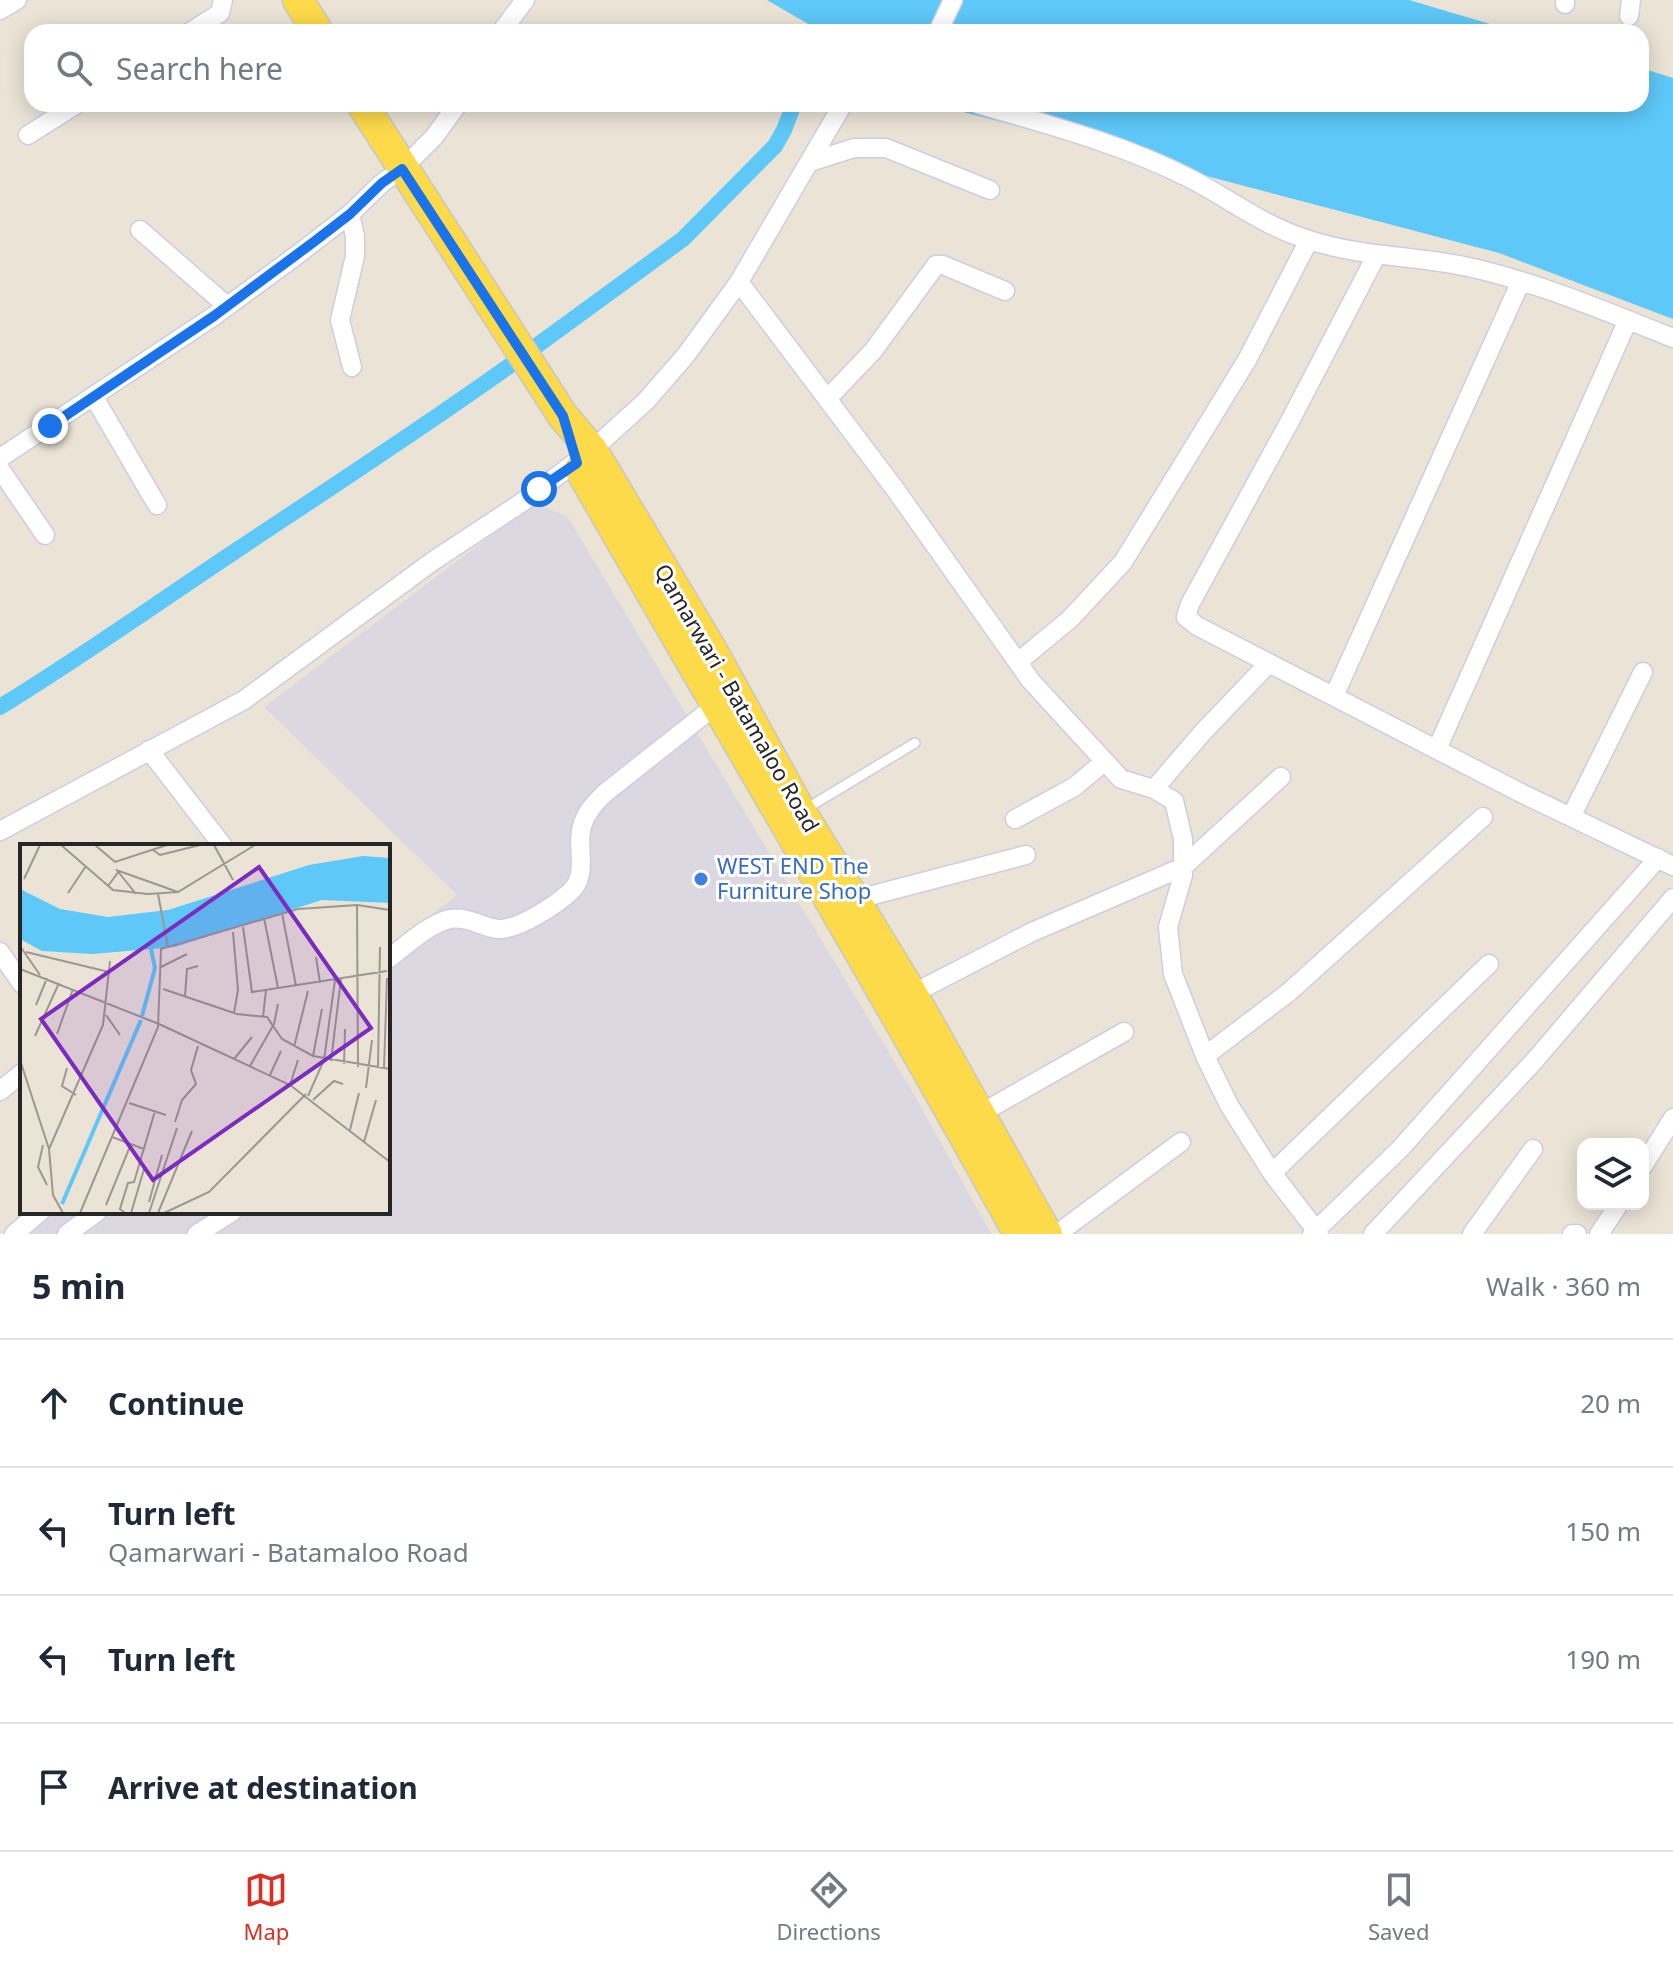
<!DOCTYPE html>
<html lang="en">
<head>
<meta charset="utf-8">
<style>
	body { margin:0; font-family:"Noto Sans",sans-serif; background:#f6f6f7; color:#1f2937 }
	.controls { position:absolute; right:24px; bottom:24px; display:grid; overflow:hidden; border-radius:16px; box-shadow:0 4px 20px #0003 }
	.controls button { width:72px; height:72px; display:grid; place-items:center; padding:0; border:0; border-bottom:2px solid #e0e1e3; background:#fff; color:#1f2937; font:40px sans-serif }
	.stop { position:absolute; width:24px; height:24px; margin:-18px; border:6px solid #1a73e8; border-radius:50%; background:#fff }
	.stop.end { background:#1a73e8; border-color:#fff; box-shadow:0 2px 8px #0008 }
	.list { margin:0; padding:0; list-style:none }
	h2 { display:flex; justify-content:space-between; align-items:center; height:104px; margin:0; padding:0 32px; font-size:34px }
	h2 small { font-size:26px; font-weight:400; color:#747a83 }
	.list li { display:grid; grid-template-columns:52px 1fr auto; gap:24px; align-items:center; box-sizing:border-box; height:128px; padding:0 32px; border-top:2px solid #e0e1e3 }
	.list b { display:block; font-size:30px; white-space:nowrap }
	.list p { margin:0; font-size:26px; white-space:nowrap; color:#747a83 }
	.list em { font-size:26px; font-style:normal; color:#747a83 }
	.icon { flex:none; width:44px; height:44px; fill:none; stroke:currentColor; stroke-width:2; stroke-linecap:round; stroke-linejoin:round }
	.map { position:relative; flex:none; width:1673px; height:1234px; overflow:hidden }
	.search { position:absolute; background:#fff; box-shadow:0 4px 20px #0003; left:24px; right:24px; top:24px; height:88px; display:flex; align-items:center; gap:20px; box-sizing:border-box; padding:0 28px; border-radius:24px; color:#747a83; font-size:30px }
	.sheet { height:616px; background:#fff }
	nav { display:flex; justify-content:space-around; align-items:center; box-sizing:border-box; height:112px; border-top:2px solid #e0e1e3; background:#fff; font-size:22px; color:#747a83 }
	nav a { display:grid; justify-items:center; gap:4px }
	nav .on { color:#d93025 }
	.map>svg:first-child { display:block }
</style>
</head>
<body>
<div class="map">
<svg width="1673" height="1234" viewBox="0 0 1673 1234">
	<rect width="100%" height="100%" fill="#ebe3d6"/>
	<path fill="#dbd8e2" d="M534,503L567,516L916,1098L991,1234H26L53,1212H388V949L457,895L264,707Z"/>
	<path fill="#5ec8f8" d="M767,0H1409L1517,32H822Z
		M1641,68L1673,78V319L1499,253L956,110L947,104H1641Z"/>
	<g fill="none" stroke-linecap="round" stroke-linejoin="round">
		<path stroke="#5ec8f8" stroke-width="16" d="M535,347L683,239L775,146L784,130L794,104
			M0,707C80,658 156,604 234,552C327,490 421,429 512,364"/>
		<g stroke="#cbcee2" stroke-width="12">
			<path id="lane" d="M804,810L915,743"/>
		</g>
		<g stroke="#cbcee2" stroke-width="21">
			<path id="street" d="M1565,4V0
				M0,10L17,0
				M1629,16L1631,0
				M190,32L220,13L223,0
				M501,32L525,0
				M938,32L953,0
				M978,104C1049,125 1122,144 1189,178C1230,199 1262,225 1306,239C1362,258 1418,255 1473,268C1542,284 1607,312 1673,338
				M28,135L77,104
				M810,162L854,148H886L990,190
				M350,214L355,236V256L340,320L352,367
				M140,230L227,306
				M1376,256L1291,419L1190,604L1186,617L1197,626L1521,793L1673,866
				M739,282L895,489L1031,681L1121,779L1154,789L1174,801L1183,839V875L1168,927L1173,974L1205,1056L1229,1105L1272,1173L1319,1234
				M94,397L157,505
				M827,399L873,351L936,265H943L1005,291
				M0,458L214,316L297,255L350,214L382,183L402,169L434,137L458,104
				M0,469L45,535
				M1018,662L1070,619L1123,562L1247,360L1309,240
				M1334,696L1521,281
				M1437,749L1628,320
				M149,750L223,846
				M1154,789L1203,732L1269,663
				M1571,817L1643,672
				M1015,819L1074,787L1104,762
				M0,831L244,700L433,561L521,503L592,450L646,401L686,355L739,282L843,104
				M854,900L1026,855
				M0,952L22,984
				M388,959C406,946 428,924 450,919C467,916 482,927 498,929C518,930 554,906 569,893C591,874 574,847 583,823C587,811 596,802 605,793L715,706
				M912,994L1032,932L1183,867L1281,777
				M1205,1056L1289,992L1483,817
				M0,1091L22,1073
				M978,1115L1124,1032
				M1643,1166L1673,1118
				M1272,1173L1489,964
				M14,1234L40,1212
				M67,1234L97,1212
				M197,1234L232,1212
				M1057,1234L1181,1142
				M1312,1234L1400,1149L1658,858
				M1373,1234L1536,1059L1673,898
				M1472,1234L1533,1149
				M1572,1234H1577
				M1599,1234L1619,1204"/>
		</g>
		<g stroke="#c7c7c7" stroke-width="33">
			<path id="primary" d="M298,0L318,32
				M362,104L563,416L592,450L711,649L801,812L912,994L1047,1234
				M580,469C726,724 877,976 1019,1234"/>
		</g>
		<use href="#lane" stroke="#fff" stroke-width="9"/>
		<use href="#street" stroke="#fff" stroke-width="18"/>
		<use href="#primary" stroke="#fcda4a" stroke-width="30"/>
	</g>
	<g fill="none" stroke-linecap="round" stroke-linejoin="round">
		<path stroke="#1a73e8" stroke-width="10" d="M50,426L214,316L315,241L350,214L382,183L402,169L563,416L577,463L539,489"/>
	</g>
	<circle fill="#3f7fe0" stroke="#fff" stroke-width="3" cx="701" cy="879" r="8"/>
	<g text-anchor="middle" stroke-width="6" stroke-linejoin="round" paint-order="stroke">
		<g font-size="22" fill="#262626" stroke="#fff">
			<text transform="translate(737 698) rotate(60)" y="8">Qamarwari - Batamaloo Road</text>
		</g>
		<g font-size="22" fill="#366cbe" stroke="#fff" text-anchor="start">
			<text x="717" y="874">WEST END The<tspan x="717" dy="25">Furniture Shop</tspan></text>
		</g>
	</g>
	<g transform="translate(20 844)">
		<rect width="370" height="370" fill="#ebe3d6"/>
		<path d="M343,12L370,14V59L302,56L155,103L72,110L22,107L0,95V45L40,65L88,73L148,66L289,21Z" fill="#5ec8f8"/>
		<path fill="none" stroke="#5ec8f8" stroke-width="4" d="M122,172L135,124L131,105M42,360L121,176"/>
		<path fill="none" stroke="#9c9790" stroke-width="2" d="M41,1L93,46L128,50L158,48L235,1M75,1L95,18L147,1M194,1L213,36M133,6L140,11L180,1M96,25L116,50M4,35L20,1M88,42L99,27L158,48M48,49L66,22M138,50L148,103M337,61L338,223M262,69L276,142M244,74L258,144M223,83L232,148L367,127M213,88L218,146L214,169M0,102L20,131M6,108L89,128M296,113L300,139M141,123L167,110M0,125L139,180L270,241L370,318M143,145L217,170L247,173L262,195L293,212L370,225M165,152L167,125L178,122M16,161L27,134M86,171L100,191M243,173L246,146M37,190L53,145M15,192L39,139M274,203L288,147M293,212L302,165M214,215L232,193M0,216L29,305L33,351L43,369M311,217L321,135M324,220L325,185M230,222L254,180L258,160M47,224L42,242L56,251M358,224L360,103M364,225L367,134M250,231L261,207M270,241L278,216M346,244L352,196M288,252L304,216L315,136M293,256L314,237L323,240M109,259L146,271M155,278L162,256L176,240L171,226L178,202M330,286L339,249M92,293L124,305M344,298L356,256M23,301L18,323L27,341M29,305L83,181L90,117M129,358L142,311M86,361L111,300M60,369L138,183L141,105L278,65L337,61L370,66M105,369L100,365L108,339L114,338L135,267M111,369L124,325M129,369L157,284M138,369L172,287M144,369L189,348L286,250"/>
		<path fill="#7b2cbf" fill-opacity="0.15" stroke="#7b2cbf" stroke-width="4" d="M239,23L351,184L133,336L21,175Z"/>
		<rect width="370" height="370" fill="none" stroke="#262626" stroke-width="4"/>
	</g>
</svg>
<div class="controls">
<button><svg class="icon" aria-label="layers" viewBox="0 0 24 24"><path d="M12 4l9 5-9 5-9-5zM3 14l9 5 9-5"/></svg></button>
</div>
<div class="stop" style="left:539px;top:489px"></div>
<div class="stop end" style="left:50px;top:426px"></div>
<div class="search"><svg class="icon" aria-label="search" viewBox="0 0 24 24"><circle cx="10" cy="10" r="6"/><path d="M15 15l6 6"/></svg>Search here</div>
</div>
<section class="sheet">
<h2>5 min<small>Walk · 360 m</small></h2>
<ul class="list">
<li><svg class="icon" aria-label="ahead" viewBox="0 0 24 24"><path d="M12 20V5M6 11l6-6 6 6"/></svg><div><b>Continue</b></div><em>20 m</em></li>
<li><svg class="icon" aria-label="left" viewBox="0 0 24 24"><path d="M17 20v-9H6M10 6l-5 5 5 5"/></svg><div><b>Turn left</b><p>Qamarwari - Batamaloo Road</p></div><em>150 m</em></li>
<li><svg class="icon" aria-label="left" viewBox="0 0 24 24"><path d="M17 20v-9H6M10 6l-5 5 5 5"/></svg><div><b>Turn left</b></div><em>190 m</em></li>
<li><svg class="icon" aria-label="arrive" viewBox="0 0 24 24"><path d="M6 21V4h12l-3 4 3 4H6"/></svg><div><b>Arrive at destination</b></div></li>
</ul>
</section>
<nav>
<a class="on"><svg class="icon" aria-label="map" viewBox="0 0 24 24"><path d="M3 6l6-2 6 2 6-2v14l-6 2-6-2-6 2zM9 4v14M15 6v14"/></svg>Map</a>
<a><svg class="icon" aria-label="directions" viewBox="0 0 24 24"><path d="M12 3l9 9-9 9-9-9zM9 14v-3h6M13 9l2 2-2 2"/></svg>Directions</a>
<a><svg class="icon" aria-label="saved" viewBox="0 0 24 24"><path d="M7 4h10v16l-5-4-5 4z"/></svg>Saved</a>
</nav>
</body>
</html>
